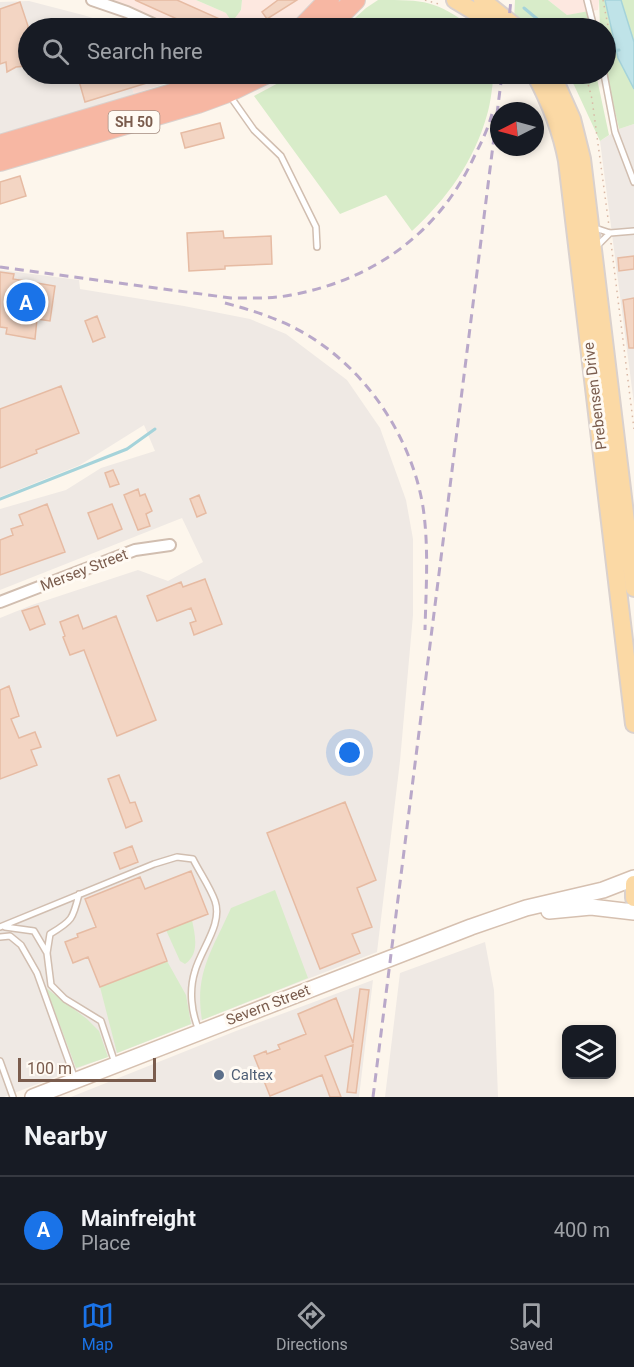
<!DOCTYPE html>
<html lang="en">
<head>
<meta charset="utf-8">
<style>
	body { margin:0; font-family:Roboto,sans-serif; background:#20242c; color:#f1f3f6 }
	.controls { position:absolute; right:18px; bottom:18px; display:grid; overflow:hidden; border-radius:12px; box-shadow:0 3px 9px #0003 }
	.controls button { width:54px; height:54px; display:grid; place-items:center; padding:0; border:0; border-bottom:2px solid #363941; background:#171b24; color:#f1f3f6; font:30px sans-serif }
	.compass { position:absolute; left:490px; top:102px; width:54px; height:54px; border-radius:50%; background:#171b24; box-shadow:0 3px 9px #0003; rotate:264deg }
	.scale { position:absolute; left:18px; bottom:15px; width:138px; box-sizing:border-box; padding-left:6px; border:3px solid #7a5c4d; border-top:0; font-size:16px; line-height:21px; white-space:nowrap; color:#7a5c4d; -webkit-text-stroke:4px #fffaf3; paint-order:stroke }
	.you { position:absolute; left:350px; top:753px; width:21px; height:21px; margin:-15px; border:4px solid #fff; border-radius:50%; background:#1a73e8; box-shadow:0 0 0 9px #1a73e833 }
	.badge { display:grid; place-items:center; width:39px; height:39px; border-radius:50%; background:#1a73e8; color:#fff; font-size:20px; font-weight:700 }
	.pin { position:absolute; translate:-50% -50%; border:3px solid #fff; box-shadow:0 2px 6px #0006 }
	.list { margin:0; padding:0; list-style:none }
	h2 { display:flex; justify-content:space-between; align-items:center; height:78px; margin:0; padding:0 24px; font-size:26px }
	h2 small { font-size:20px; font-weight:400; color:#9ea1a6 }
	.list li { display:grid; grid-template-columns:39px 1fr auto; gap:18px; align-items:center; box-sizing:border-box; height:108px; padding:0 24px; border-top:2px solid #363941 }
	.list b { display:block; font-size:22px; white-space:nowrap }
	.list p { margin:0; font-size:20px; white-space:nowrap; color:#9ea1a6 }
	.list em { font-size:20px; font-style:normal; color:#9ea1a6 }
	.icon { flex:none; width:33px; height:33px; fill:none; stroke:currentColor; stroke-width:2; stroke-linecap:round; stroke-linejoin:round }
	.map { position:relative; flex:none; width:634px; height:1097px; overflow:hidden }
	.search { position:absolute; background:#171b24; box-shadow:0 3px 9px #0003; left:18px; right:18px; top:18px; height:66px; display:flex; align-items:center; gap:15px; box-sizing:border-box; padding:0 21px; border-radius:33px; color:#9ea1a6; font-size:22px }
	.sheet { height:186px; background:#171b24 }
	nav { display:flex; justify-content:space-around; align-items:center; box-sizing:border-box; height:84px; border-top:2px solid #363941; background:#171b24; font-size:16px; color:#9ea1a6 }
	nav a { display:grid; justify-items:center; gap:3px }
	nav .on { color:#1a73e8 }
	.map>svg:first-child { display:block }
</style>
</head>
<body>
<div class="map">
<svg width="634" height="1097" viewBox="0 0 634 1097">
	<rect width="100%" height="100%" fill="#fdf6ec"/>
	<path fill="#fde8e0" d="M106,0H196L226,13L241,11L242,0H317L299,22L291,28H177Z
		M548,0H599L598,10L567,15Z
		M127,74H194L134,94Z"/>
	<path fill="#efe9e4" d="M29,1L83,15L125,28H28V74H127L134,94L0,137V2Z
		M634,124V404L600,141L619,129Z
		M0,270L79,280L80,289L184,306L250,319L286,334L347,380L380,428L406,500L413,539V615L400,761L377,952L4,1097H0V618L32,605L138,570L168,581L203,562L182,518L0,590V509L66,490L101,468L155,451L144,425L80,465L0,497Z
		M485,942L494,990L498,1097H385L400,973Z
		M373,980L359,1097H71L236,1031Z"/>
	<path fill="#d8ecc9" d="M196,0H242L241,10L232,22L226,13Z
		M378,0C426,0 434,0 474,28H344L366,8Z
		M515,0H548L567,15L589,11L590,28H522L514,20Z
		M599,0H634V124L619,129L606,71V28H600Z
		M295,74H494C492,87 491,102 487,115C474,161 447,199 412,231L386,195L340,214L254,96Z
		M565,74H596L609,135L600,141L574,85Z
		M275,890L308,978L202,1020C194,973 213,949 231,908Z
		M192,920C195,935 200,954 185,964L180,961L166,930Z
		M167,961L186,995L191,1024L117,1053L100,987Z
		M46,988L87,1019L99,1031L108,1057L76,1068Z"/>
	<path fill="#bfe3e8" stroke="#a5d3da" stroke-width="1.5" d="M605,0H621L634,42V89L618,58Z"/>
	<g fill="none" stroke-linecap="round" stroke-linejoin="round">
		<path stroke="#a5d3da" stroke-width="3" d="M524,8L548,28
			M606,52L619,50
			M0,499L127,449L155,429"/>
	</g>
	<path fill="#f3d5c3" stroke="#e6bba3" stroke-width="1.5" d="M135,0H177L222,20L218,28H197Z
		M278,0H297L267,19L262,12Z
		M20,2L28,26V58L24,59L26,66L16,67L7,72L6,62L0,64V9Z
		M102,74H173V75L85,102L79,81Z
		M220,123L224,138L185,148L181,133Z
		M20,176L26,196L0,204V182Z
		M223,231L224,238L271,236L272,264L225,266V269L189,271L187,233Z
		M634,256V269L619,271L618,258Z
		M0,272L14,274L13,279L55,286L50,321L37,319L35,339L6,334L7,328L0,327Z
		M634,298V348H629L623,300Z
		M97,316L105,337L93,342L85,321Z
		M61,386L79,433L36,450L37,453L0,468V409Z
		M113,470L119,484L110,487L105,473Z
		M138,489L140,496L145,494L152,511L146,514L150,526L138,530L124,495Z
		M199,495L206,513L197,517L190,499Z
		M47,504L65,552L0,575V540L13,535L11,529L23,525L19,515Z
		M112,504L122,529L98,539L88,513Z
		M205,579L222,624L194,635L190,623L196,621L191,608L157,621L147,596L181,582L183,587Z
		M38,606L45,624L30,630L22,611Z
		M78,615L83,629L116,616L156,720L117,736L84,650L70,655L63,637L65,636L60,622Z
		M9,686L19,716L11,719L19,738L35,732L41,747L31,750L37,765L0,779V690Z
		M119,775L130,803L135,802L142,821L126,828L108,779Z
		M345,802L376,880L357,888L372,927L352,934L360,953L320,969L267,833Z
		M132,846L138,862L120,869L114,853Z
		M191,871L208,914L157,934L167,961L100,987L88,957L73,963L65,942L78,937L77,934L96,927L85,899L140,877L145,889Z
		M360,989L369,990L356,1093L347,1092L353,1045L325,1056L341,1097H330L322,1075L270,1096L254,1056L266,1051L267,1054L280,1049L278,1045L306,1034L298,1014L336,998L353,1043Z"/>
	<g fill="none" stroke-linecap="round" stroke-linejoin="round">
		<g stroke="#d1beb0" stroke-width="8">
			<path id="lane" d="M587,0L594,28
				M604,74L615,132L634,182
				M230,96L254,130L281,156L316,227L317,247
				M592,227L610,233L634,231
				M596,247L610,233
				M79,894C73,919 72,921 50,934L47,953L51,985L65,999L101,1021L115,1063
				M0,927L154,864L177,857L193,859C200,873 210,887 215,901C223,924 201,949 195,971C189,990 191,1012 199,1030
				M5,927L34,931L47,953
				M0,937L10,936L21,945L37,973L75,1079
				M0,1061L13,1097"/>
		</g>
		<g stroke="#d1beb0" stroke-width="14">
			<path id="street" d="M92,0L127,12L162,28
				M0,602L135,550L170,545"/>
		</g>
		<g stroke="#d6c0b0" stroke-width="18">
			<path id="secondary" d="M549,911L591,907L634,912
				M33,1097L471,927L526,908L603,890L634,878"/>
		</g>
		<g stroke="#dad1cd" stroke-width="20">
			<path id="primary" d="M455,0L475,12L496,28
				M482,0L517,28
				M535,74C550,102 561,129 567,161L634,724
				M552,74L572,119L582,159L634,588
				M634,884V898"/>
		</g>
		<g stroke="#dad1cd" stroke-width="22">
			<path id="highway" d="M302,28L329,0
				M327,28L355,0
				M0,145L172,94L226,74
				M0,161L198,103L228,92L265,74"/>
		</g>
		<path stroke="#d9b8a5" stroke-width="1.5" stroke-dasharray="1.5 4.5" stroke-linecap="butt" d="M425,0L442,5
			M603,0L608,26L606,37
			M588,74L586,76L592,99L609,226
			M570,83L585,77
			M611,243L634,429"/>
		<use href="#lane" stroke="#fff" stroke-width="5"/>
		<use href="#street" stroke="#fff" stroke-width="10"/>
		<use href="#secondary" stroke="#fff" stroke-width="15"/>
		<use href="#primary" stroke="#fbd9a5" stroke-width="16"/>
		<use href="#highway" stroke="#f7b7a3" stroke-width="20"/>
		<path stroke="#b9a8c9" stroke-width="3" stroke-dasharray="9 6" stroke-linecap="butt" d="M508,28L511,0
			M0,267L231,298C251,298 271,299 291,295C373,280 439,233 474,157C481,143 488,129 492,114
			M225,303C255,311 283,320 309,336C368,372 412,439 423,507C429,547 426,589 425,630
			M373,1097L502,74"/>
	</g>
	<circle fill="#5c6f8a" stroke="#fffaf3" stroke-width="2" cx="219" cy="1075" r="6"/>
	<g text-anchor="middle" stroke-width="6" stroke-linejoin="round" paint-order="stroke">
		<rect fill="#fffaf3" stroke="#a28b7f" stroke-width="1.5" x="108.5" y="111" width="51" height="22" rx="4.5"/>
		<g font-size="14" font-weight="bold" fill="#7a5c4d">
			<text x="134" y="127">SH 50</text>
		</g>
		<g font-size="15" fill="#7a5c4d" stroke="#fffaf3">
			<text transform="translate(595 396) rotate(-97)" y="5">Prebensen Drive</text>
			<text transform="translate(84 570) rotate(-21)" y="5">Mersey Street</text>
			<text transform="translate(268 1005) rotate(-21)" y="5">Severn Street</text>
		</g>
		<g font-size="15" fill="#4e5e75" stroke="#fffaf3" text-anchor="start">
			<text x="231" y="1080">Caltex</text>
		</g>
	</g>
</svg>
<div class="controls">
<button><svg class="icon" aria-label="layers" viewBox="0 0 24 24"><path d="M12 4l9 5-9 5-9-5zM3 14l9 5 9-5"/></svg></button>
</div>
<svg class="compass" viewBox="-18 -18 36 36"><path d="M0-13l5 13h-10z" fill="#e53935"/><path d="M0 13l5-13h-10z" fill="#9ea1a6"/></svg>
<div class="scale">100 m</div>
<div class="you"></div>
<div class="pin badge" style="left:26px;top:302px">A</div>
<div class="search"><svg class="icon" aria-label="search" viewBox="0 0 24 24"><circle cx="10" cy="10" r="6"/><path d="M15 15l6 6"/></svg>Search here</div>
</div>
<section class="sheet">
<h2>Nearby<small></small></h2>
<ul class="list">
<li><span class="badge">A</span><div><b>Mainfreight</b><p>Place</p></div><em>400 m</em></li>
</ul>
</section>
<nav>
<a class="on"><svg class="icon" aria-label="map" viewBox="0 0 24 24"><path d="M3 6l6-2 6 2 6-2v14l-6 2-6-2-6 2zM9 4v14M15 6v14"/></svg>Map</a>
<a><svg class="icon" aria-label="directions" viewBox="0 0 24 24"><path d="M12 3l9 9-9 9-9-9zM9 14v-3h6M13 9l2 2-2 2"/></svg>Directions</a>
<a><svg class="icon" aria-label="saved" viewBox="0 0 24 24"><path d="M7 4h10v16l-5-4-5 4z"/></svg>Saved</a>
</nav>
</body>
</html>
